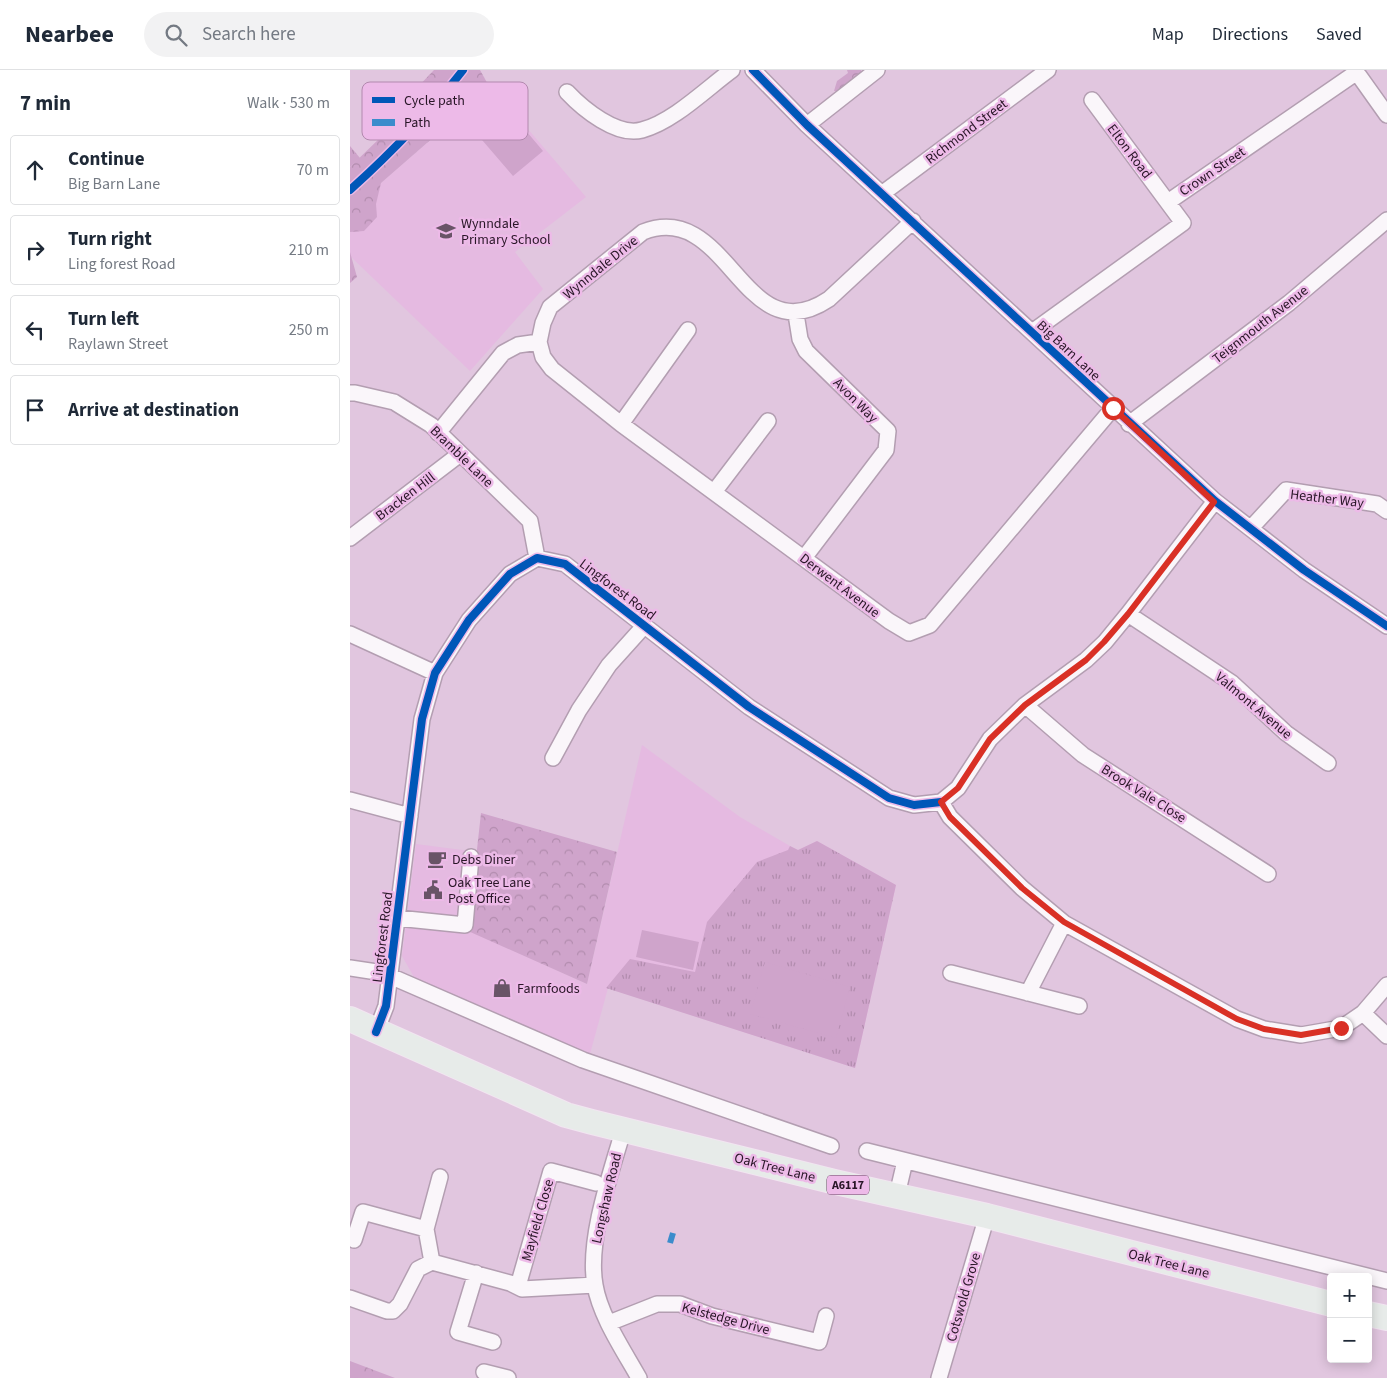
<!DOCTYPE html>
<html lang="en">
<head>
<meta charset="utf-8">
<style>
	body { margin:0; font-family:"Source Sans 3",sans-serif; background:#f2f2f3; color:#1f2937 }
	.controls { position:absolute; right:15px; bottom:15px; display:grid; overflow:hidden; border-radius:5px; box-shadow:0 2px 12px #0003 }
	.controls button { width:45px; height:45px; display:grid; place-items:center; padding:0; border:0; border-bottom:1px solid #e0e1e3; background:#fff; color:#1f2937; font:25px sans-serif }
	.stop { position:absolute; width:15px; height:15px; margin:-11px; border:4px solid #d93025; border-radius:50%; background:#fff }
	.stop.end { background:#d93025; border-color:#fff; box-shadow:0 1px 5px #0008 }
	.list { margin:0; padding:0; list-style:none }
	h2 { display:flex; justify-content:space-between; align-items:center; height:65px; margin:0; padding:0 20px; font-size:21px }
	h2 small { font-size:16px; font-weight:400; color:#747a83 }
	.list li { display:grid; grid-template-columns:32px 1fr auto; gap:15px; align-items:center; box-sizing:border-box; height:70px; margin:0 10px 10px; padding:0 10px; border:1px solid #e0e1e3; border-radius:5px }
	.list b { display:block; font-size:19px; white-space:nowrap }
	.list p { margin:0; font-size:16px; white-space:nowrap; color:#747a83 }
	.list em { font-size:16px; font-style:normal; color:#747a83 }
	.icon { flex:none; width:28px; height:28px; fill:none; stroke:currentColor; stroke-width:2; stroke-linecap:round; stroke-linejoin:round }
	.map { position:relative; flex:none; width:1037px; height:1308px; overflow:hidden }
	header { display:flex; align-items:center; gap:30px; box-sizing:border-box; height:70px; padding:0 25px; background:#fff; border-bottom:1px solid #e0e1e3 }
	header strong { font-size:24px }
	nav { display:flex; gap:28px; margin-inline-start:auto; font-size:18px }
	.search { width:350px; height:45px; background:#f2f2f3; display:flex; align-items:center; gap:12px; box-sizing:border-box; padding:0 18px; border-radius:28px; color:#747a83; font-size:19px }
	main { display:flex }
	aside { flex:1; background:#fff }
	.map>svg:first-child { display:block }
</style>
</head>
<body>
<header>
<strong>Nearbee</strong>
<div class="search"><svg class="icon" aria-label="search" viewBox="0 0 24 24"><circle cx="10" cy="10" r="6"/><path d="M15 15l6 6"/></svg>Search here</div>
<nav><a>Map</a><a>Directions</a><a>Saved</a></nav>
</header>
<main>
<aside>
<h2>7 min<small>Walk · 530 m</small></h2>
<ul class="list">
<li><svg class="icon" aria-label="ahead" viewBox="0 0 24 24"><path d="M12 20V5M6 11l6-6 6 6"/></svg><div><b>Continue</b><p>Big Barn Lane</p></div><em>70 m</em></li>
<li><svg class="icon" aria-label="right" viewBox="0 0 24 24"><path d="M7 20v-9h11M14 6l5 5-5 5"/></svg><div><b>Turn right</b><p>Ling forest Road</p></div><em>210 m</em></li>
<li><svg class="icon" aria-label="left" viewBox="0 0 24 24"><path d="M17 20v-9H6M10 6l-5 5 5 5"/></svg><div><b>Turn left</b><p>Raylawn Street</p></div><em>250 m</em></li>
<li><svg class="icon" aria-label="arrive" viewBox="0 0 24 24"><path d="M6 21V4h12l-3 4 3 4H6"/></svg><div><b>Arrive at destination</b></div></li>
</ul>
</aside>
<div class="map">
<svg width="1037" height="1308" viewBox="0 0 1037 1308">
	<defs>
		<pattern id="grass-tufts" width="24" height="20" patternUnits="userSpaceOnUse" patternTransform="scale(1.25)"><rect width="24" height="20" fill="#cfa4cb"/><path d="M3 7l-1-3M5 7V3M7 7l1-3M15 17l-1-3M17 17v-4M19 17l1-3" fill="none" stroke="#b28cae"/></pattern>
		<pattern id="forest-crowns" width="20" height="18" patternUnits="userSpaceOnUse" patternTransform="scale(1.25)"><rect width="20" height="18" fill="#cfa4cb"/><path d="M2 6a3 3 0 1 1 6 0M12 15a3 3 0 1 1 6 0" fill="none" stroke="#b28cae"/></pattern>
	</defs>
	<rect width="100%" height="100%" fill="#e1c6df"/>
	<path fill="#e5bae1" d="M136,10L236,127L165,182L193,219L120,301L0,186V140L140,18Z
		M292,675L390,747L440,776L448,780L467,771L546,815L505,998L258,918L240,984L170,956L64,907L52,886L66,774L128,782L118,860L237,914Z"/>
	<path fill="url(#grass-tufts)" d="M0,76L10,88L0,97Z
		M467,771L546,815L505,998L256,918L280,889L345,902L357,852L407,792L438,780L440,776L448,780Z"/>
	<path fill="url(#forest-crowns)" d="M84,0H130L140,18L31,113L26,134L27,147L14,161L0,162V97L32,66C34,42 10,36 29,13L45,16L61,24Z
		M497,0H511V4L489,21H484L487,11L498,3Z
		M0,182L7,207L0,213Z
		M131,743L267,782L237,914L118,861Z
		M0,1291L45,1308H0Z"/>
	<path fill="#cfa4cb" d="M144,23L193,81L163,106L114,49Z
		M292,860L349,872L343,900L286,887Z
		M415,892L500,917L486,968L400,944Z"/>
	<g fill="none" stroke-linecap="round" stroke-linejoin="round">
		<g stroke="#b39eb1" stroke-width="18">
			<path id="street" d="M403,0L457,55L865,431L954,500L1037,556
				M1005,0L1037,45
				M217,22C233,39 267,67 292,60C323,52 356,19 382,0
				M457,55L527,0
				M533,123L698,0
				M818,132L1007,2
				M446,244L450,269L456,281L538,361L536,380L454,488
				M682,262L833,153L742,30
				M189,272L193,287L202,299L271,354L539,551L559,563L580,555L763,338
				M0,323H5L44,332L81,355L180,451L187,488
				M271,354L338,260
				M779,354L939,233L1037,150
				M88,363L153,283L168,275L189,272L193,253L200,237L293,162C379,128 393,287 479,229L563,151
				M364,422L418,351
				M901,458L936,420L1027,434L1037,441
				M0,468L110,384
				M778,544L882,613L936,663L978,693
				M0,564L85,603
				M675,635L733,685L918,804
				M203,688L229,640L259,595L295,555
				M0,730L60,746
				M591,732L600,747L672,818L714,853L887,949L914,959L951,965L991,958L1013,943L1037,915
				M591,732L608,718L640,669L675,635L736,590L755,572L778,544L865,431
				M47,848L115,855L121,787
				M0,898L40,904
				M601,903L729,936
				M40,906L233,990L481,1076
				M678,923L714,853
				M1013,943L1037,966
				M26,962L36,936L72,649L85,603L119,550L160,504L187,488L215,494L399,637L539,728L564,735L591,732
				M274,1058C261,1102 237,1170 245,1215C250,1246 274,1281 289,1308
				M517,1081L1037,1211
				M547,1125L555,1091
				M4,1170L13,1142L76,1159
				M82,1192L76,1159L90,1107
				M126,1203L108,1262L143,1272
				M168,1216L201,1101L246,1113
				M0,1228L37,1241H43L50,1234L68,1199L82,1192L160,1213L172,1219L245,1215
				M259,1253L307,1234H330L362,1246L469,1272L476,1246
				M134,1302L158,1308
				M589,1308L637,1146"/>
		</g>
		<g stroke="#f2e5f1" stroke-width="26">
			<path id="primary" d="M0,949L216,1045L242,1052L485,1112L637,1146L981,1234
				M1018,1244L1037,1248"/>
		</g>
		<use href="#street" stroke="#faf6fa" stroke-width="15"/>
		<use href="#primary" stroke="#e7ebe9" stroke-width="24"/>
		<path stroke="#3b8ccc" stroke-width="6" stroke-dasharray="12 6" stroke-linecap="butt" d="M320,1173L323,1163"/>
		<g stroke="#edbae8" stroke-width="11">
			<path id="cycleway" d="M403,0L457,55L865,431L954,500L1037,556
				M0,120C41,83 79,44 113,0
				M26,962L36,936L72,649L85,603L119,550L160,504L187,488L215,494L399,637L539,728L564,735L591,732"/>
		</g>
		<use href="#cycleway" stroke="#0057b8" stroke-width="8"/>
	</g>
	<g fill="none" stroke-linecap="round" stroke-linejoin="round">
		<path stroke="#d93025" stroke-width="6" d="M763,338L864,432L778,544L754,572L736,590L675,635L640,669L608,718L591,732L600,747L672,818L714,852L887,949L914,959L951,965L991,958"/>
	</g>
	<defs>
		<g id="school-bare" transform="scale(1.5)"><path d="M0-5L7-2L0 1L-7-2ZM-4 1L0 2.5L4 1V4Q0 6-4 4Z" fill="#695467" stroke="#edbae8" stroke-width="2.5" paint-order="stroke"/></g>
		<g id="cafe-bare" transform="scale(1.5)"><path d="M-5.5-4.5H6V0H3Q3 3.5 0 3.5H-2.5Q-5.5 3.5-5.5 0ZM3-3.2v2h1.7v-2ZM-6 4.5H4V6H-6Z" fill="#695467" stroke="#edbae8" stroke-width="2.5" paint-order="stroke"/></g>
		<g id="civic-bare" transform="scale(1.5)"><path d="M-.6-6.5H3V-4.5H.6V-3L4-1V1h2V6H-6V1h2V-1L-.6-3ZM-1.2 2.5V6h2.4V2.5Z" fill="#695467" stroke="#edbae8" stroke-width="2.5" paint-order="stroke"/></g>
		<g id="shop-bare" transform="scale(1.5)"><path d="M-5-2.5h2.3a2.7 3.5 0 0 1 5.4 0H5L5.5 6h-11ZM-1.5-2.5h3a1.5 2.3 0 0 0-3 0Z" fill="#695467" stroke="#edbae8" stroke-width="2.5" paint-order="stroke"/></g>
	</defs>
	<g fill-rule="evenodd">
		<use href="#school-bare" x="96" y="161"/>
		<use href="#cafe-bare" x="87" y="789"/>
		<use href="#civic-bare" x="83" y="820"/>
		<use href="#shop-bare" x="152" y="918"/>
	</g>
	<g text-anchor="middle" stroke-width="5" stroke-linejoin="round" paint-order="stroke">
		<rect fill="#edbae8" stroke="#644761" stroke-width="1" x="477" y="1105.5" width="42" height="19" rx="4"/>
		<g font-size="12" font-weight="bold" fill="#291627">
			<text x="498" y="1119">A6117</text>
		</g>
		<g font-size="14" fill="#291627" stroke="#edbae8">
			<text transform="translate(616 61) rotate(-37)" y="5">Richmond Street</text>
			<text transform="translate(780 81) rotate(53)" y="5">Elton Road</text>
			<text transform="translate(862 101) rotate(-34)" y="5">Crown Street</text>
			<text transform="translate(250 197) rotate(-39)" y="5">Wynndale Drive</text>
			<text transform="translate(910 254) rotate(-38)" y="5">Teignmouth Avenue</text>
			<text transform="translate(719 280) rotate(43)" y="5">Big Barn Lane</text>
			<text transform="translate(506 330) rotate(45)" y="5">Avon Way</text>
			<text transform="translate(112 386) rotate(44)" y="5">Bramble Lane</text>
			<text transform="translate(55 426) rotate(-37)" y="5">Bracken Hill</text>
			<text transform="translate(977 428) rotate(7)" y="5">Heather Way</text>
			<text transform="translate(490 515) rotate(37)" y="5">Derwent Avenue</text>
			<text transform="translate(268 519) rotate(37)" y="5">Lingforest Road</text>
			<text transform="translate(904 635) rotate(40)" y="5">Valmont Avenue</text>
			<text transform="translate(794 723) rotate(32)" y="5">Brook Vale Close</text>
			<text transform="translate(32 867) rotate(-83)" y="5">Lingforest Road</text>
			<text transform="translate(425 1097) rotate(14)" y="5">Oak Tree Lane</text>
			<text transform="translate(256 1128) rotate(-77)" y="5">Longshaw Road</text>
			<text transform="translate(187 1150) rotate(-74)" y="5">Mayfield Close</text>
			<text transform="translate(819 1193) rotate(14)" y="5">Oak Tree Lane</text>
			<text transform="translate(613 1227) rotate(-74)" y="5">Cotswold Grove</text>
			<text transform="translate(376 1248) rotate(15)" y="5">Kelstedge Drive</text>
		</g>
		<g font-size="14" fill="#291627" stroke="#edbae8" text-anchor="start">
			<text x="111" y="158">Wynndale<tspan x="111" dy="16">Primary School</tspan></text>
			<text x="102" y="794">Debs Diner</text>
			<text x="98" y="817">Oak Tree Lane<tspan x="98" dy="16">Post Office</tspan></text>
			<text x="167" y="923">Farmfoods</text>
		</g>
	</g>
	<rect x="12" y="12" width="166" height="58" rx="8" fill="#edbae8" stroke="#b289ae" stroke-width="1"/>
	<rect x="22" y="27" width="23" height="6" fill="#0057b8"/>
	<rect x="22" y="49" width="23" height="7" fill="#3b8ccc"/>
	<g font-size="14" fill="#291627">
		<text x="54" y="35">Cycle path</text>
		<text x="54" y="57">Path</text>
	</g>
</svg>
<div class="controls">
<button>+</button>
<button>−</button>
</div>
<div class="stop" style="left:763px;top:338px"></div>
<div class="stop end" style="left:991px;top:958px"></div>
</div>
</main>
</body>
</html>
